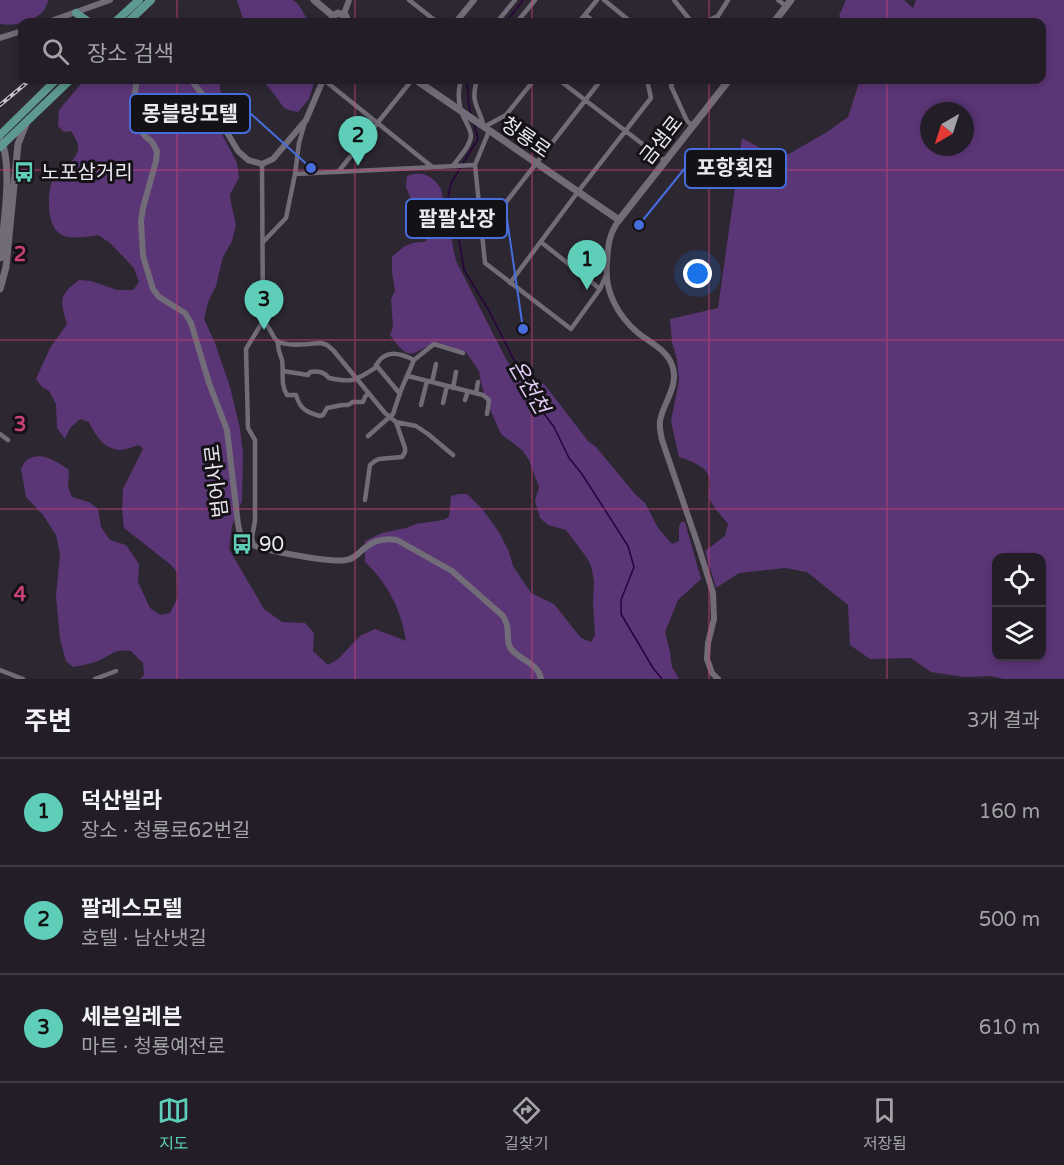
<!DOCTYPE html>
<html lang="ko">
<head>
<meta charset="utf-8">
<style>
	body { margin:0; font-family:"Varela Round","Noto Sans KR",sans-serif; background:#2e2a32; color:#f1f3f6 }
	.controls { position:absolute; right:18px; bottom:18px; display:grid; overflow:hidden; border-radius:12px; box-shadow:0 3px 9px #0003 }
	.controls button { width:54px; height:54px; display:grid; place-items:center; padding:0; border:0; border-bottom:2px solid #3f3b43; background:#221d26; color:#f1f3f6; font:30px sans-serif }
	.compass { position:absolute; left:920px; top:102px; width:54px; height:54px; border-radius:50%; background:#221d26; box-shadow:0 3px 9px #0003; rotate:219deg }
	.you { position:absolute; left:698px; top:274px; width:21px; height:21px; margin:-15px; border:4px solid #fff; border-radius:50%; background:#1a73e8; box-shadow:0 0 0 9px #1a73e833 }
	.badge { display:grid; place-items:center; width:39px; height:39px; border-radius:50%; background:#5eceb8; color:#111; font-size:20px; font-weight:700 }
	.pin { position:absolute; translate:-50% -50px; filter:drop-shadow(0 2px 3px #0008) }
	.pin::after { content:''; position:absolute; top:32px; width:21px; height:18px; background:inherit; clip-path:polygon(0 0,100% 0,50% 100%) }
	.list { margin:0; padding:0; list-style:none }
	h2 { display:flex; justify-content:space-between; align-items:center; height:78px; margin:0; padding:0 24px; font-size:26px }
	h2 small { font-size:20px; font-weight:400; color:#a2a2a7 }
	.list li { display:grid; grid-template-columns:39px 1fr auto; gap:18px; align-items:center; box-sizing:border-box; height:108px; padding:0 24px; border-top:2px solid #3f3b43 }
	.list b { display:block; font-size:22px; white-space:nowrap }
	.list p { margin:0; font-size:20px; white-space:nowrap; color:#a2a2a7 }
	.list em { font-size:20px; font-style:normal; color:#a2a2a7 }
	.icon { flex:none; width:33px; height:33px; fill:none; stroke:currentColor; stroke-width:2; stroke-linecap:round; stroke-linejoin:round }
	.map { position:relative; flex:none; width:1064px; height:679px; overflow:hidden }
	.search { position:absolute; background:#221d26; box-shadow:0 3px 9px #0003; left:18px; right:18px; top:18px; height:66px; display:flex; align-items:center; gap:15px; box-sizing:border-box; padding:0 21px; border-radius:12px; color:#a2a2a7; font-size:22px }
	.sheet { height:402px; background:#221d26 }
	nav { display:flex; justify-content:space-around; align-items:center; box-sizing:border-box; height:84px; border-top:2px solid #3f3b43; background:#221d26; font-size:16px; color:#a2a2a7 }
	nav a { display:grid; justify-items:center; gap:3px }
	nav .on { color:#5eceb8 }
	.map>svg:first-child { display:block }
</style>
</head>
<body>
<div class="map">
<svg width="1064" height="679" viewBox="0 0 1064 679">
	<rect width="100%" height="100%" fill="#2d2732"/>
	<path fill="#5b3676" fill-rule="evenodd" d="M0,0H49C48,1 45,9 45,9C36,21 14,27 0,24Z
		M237,0H293L298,4L308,20V22H244Z
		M846,0H904L913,8L916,0H1064V679H1004L991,676L964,677L931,672L911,658L870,659L850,645L848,605L807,572L785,568L739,573L716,588L705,551L725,536L728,524C722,515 711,507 709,496C708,492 711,487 710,482C710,467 691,461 679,457L671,421L679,381L677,360L672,342L670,319L718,308L742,138L780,159L827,132L848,117L860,80H1042V22H842L839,16ZM929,111H965V147H929ZM996,558H1042V656H996Z
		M84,80H219L222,100L214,119L237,163L239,178L230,194L231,203L236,225L232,241L223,257L216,286L208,302L204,319L215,343L230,387L240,429L243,453L242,501L232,526L229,549L264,609L282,622L305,623L314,633L313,651L328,665L338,659L360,636L375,629L406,641C402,611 387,582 365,562V541L382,533L406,528L416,524L443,520L449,517L451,496L459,494H467L483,510L499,532L509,552L513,566L531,593L554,604L581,638L591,642L595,635L593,603L594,580L591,566L587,558L566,530L548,525L540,518L535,501L539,487L529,460L522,450L501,434L487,403L481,383L479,371L466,352L436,342C410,354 410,363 390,335L393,327L391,299L395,291L392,272V257C404,246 408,242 425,242L430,234L418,200L412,201L406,187L407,176C421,170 434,176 441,189L456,261L507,361L517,374L536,382L544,384L588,441L596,447L635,494L645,503L658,528L672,544L679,541V527L681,522H685L701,579L678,600L665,632L670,652L672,667L679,679H140L144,675L143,663L131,651C113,649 114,654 98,661C90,664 82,665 73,667L66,661L60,639L56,596L60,554L56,535L43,515L26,497L21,468C23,466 24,462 27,460C40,450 58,462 69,470L68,487L72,497L89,502L98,509L101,527L110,540L126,545L139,564L138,582L150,608L160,615L170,613L178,597L177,572L170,564L124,528L122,509L123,489L143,449L139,445C134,446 126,450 120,450C104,449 95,435 89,422L80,419L70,428L65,439L57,428L56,404L49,391L42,387L36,379L50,348L67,324C60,300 58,296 79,280L91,281L117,290H133L139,282L134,268L110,243L98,235C87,237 75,239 65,236C46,231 47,196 52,181C56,170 73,164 77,153C81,145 75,138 71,131L64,132L58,126L59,110Z
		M262,80H315L309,99L298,112L289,110L284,108L274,94Z"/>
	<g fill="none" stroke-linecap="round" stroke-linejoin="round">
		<path stroke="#27033b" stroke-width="1.5" d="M506,22L523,0
			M469,80L467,82L469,106L471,114
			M463,163L478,139L474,124
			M461,167L451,183L448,197L460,245L464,270L488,309L536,403L554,427L569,458L582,474L628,546L634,567L621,600V614L653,668L662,679"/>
		<path stroke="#726b78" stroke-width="4.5" d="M409,0L437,22
			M604,0L631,22
			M674,0L690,20L695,22
			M778,0L786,6
			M585,15L595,22
			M497,22L515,0
			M517,22L535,0
			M579,22L597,0
			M708,22L709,20L718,16L728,0
			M324,80L431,166
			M477,80C470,104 479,106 484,127L506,115L534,80
			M559,80L666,162
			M674,80L671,86L687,121L693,126
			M489,131L475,165L485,263L571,329L600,289L606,275
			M453,166C459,157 470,147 471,136C471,130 467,124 464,118C458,105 457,93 461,80
			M338,172L412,80
			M295,174L475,165
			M482,233L601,80
			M263,242L286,218L295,174L299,143L305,122
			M541,242L600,289
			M510,283L577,193L651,98L647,80
			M263,321C270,327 272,336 277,341C286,347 310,344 321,343L327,345L333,350L385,413L396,422L416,426L428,434L453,455
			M278,341C277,349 280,353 282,360C284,372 280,384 287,395H296C300,409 306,412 320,416L323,415L327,408L342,405H348L353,402H363L365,397L368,393
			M376,365L400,394
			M283,371L308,375L310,372C318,371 323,371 329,378C352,383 355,381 375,368C383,349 398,352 414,360
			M408,376L483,395L489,400L487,414
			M432,382L436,364
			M453,388L456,372
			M476,393L478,382
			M465,400L468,391
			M443,403L447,386
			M421,405L427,381
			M0,434L8,440
			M368,436L393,414L401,390L414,360L434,344L463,353
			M365,500L370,465L375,461L379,459L402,457L405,452V448L396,422
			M254,546L252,537L255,521V440L248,428L246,349L263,321L262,164
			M0,670L23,679
			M95,679L116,671"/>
		<path stroke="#726b78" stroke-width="6" d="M344,14L349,0
			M48,22L110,0
			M456,22L474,0
			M0,38L22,31
			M137,80L133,104L135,118L138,127L145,136L152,142L157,151L156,161L143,208L141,221L143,256L153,289L159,297L185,313L191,323L209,383L227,430L238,524C239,530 240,537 245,541C255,550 333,563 346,560C355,559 359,552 366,547C375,540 385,538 397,540L452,571L503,616C505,619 506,622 507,625C509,633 506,642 511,649C520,660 538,663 541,679
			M191,80L210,104L238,151L248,160L262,164L273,159L306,120L323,80
			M619,220C608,236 608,246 607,264C604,291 618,316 638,333C652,344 668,350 673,368C678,388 663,403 660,421C659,427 661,434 662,440L698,545L713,593L714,619L708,643L707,659L712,673L718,679"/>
		<path stroke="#726b78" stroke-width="7" d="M314,0L333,16
			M331,22L333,16L338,13L346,16L348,22
			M774,22L791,0
			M416,80L619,220L729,80
			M0,139C14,162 3,230 0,258
			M0,289L6,267L18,144L26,124"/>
		<path stroke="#5d9992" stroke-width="8" d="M76,13L89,22
			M115,22L139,0
			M128,22L151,0
			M0,135L56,80
			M0,147L70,80"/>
		<g stroke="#c5c2c9" stroke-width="4">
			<path id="rail" d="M0,105L30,80"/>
		</g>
		<use href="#rail" stroke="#141216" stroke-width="1.5" stroke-dasharray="4.5" stroke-linecap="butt"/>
	</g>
	<path fill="none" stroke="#ca4178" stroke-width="1.5" stroke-opacity="0.55" d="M177,0V22M355,0V22M532,0V22M709,0V22M887,0V22M177,80V679M355,80V679M532,80V679M709,80V679M887,80V679M0,170H1064M0,340H1064M0,509H1064"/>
	<defs>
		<g id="bus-bare" transform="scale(1.62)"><path d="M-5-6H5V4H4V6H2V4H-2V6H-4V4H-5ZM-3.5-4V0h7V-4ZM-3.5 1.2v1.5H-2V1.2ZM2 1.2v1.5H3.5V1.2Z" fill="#5eceb8" stroke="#141216" stroke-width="2.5" paint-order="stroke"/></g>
	</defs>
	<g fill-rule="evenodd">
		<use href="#bus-bare" x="24" y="172"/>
		<use href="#bus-bare" x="242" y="544"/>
	</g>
	<g text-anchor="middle" stroke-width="6" stroke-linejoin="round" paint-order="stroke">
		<g font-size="20" fill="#eae7ee" stroke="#141216">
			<text transform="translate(526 137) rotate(35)" y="7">청룡로</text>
			<text transform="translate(661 140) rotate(-52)" y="7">금샘로</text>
			<text transform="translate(216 481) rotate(-97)" y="7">범어사로</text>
		</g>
		<g font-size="20" fill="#eae7ee" stroke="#141216" text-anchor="start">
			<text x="41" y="179">노포삼거리</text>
			<text x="259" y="551">90</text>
		</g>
		<g font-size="21" font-style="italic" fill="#e5cef9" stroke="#141216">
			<text transform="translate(529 387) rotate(60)" y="7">온천천</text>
		</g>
	</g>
	<g font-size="20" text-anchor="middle" font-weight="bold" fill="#ca4178" stroke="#141216" stroke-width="6" stroke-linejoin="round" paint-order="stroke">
		<text x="20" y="261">2</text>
		<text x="20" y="431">3</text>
		<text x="20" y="601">4</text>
	</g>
	<path fill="none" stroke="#466ddc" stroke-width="2" d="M311 168L250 113M639 225L685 168M523 329L507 219"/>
	<g fill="#466ddc" stroke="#141216" stroke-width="2">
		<circle cx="311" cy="168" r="6"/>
		<circle cx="639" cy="225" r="6"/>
		<circle cx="523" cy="329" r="6"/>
	</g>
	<g fill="#141216" stroke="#466ddc" stroke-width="2">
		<rect x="130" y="94" width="120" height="39" rx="6"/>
		<rect x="685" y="149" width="101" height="39" rx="6"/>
		<rect x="406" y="199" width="101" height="39" rx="6"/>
	</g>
	<g font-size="21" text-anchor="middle" font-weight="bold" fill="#eae7ee">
		<text x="190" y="121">몽블랑모텔</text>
		<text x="735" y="175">포항횟집</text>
		<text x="457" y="226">팔팔산장</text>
	</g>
</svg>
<div class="controls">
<button><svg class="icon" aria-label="locate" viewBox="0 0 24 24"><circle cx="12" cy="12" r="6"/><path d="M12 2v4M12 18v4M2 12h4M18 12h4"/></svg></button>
<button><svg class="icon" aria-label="layers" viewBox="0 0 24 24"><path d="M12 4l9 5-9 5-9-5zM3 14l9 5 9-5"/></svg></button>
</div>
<svg class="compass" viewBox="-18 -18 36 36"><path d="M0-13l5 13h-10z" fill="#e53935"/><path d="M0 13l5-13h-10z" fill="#a2a2a7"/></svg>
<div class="you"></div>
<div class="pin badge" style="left:587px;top:290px">1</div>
<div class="pin badge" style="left:358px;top:166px">2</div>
<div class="pin badge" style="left:264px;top:330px">3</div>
<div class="search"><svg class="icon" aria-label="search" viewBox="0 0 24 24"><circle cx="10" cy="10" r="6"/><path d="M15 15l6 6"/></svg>장소 검색</div>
</div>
<section class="sheet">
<h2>주변<small>3개 결과</small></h2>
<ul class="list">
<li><span class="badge">1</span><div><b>덕산빌라</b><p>장소 · 청룡로62번길</p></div><em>160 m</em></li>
<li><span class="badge">2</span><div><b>팔레스모텔</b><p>호텔 · 남산냇길</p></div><em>500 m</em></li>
<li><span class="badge">3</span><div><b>세븐일레븐</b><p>마트 · 청룡예전로</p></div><em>610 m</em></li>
</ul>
</section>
<nav>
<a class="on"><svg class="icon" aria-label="map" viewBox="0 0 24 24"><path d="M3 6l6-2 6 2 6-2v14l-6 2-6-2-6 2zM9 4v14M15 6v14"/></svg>지도</a>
<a><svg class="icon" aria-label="directions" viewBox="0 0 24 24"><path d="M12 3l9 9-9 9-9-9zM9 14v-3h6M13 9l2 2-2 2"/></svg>길찾기</a>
<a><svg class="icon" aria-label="saved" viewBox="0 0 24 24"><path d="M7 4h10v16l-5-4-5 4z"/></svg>저장됨</a>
</nav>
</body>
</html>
